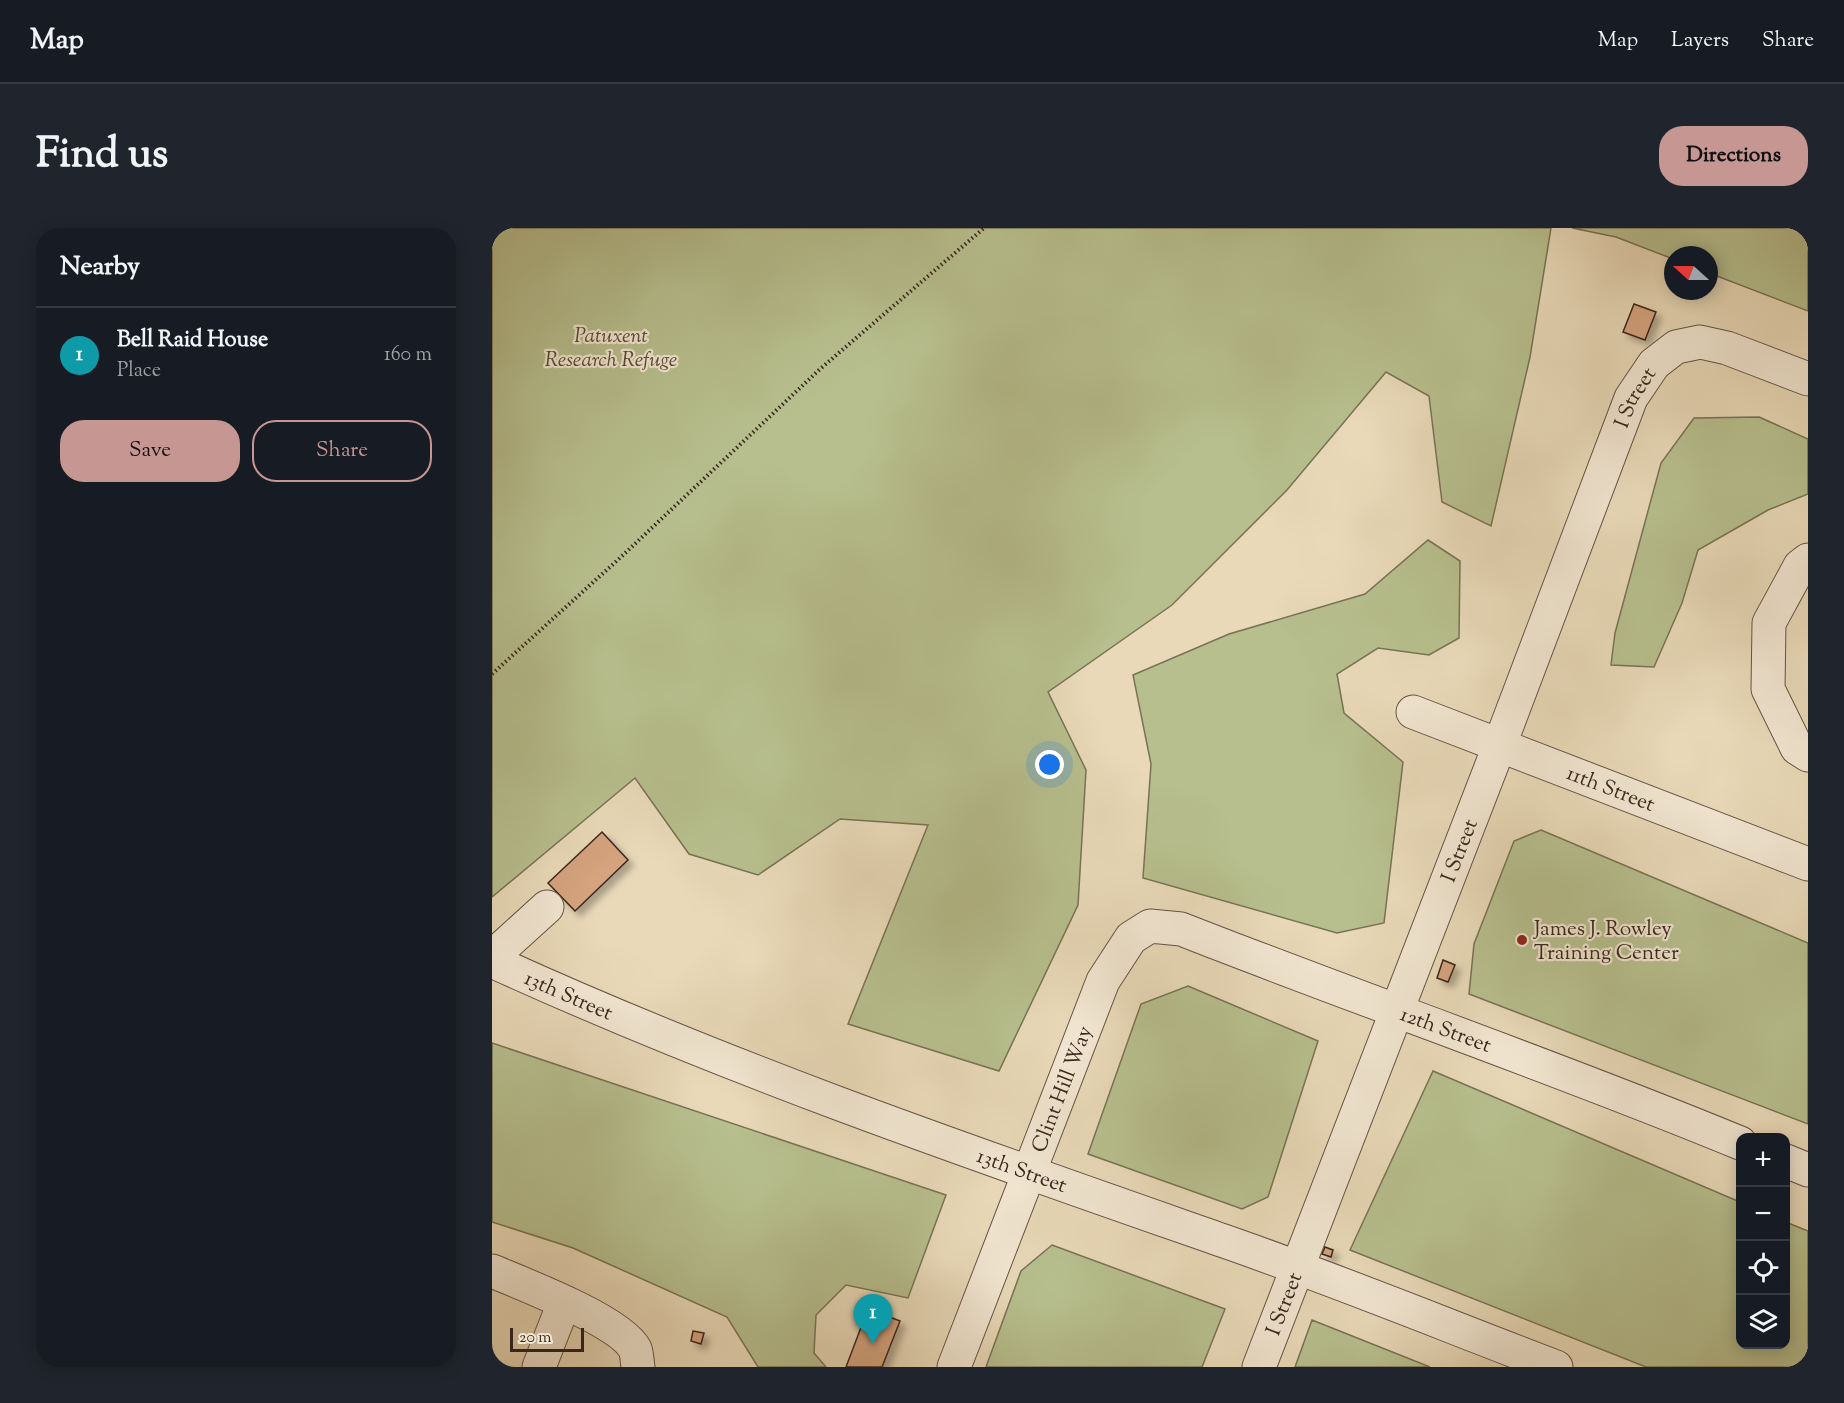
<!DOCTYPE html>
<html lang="en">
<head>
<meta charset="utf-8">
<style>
	body { margin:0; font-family:"Sorts Mill Goudy",serif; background:#20242c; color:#f1f3f6 }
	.controls { position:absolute; right:18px; bottom:18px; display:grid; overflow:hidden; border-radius:12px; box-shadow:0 3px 15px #0003 }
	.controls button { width:54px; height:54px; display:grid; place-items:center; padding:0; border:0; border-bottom:2px solid #363941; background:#171b24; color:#f1f3f6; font:30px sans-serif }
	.compass { position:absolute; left:1172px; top:18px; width:54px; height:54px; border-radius:50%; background:#171b24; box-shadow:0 3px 15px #0003; rotate:291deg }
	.scale { position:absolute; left:18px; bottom:15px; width:74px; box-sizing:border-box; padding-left:6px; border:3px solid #39271e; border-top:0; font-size:16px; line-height:21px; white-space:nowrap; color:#39271e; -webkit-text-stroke:4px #f1e6d1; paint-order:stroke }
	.you { position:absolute; left:558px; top:537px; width:21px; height:21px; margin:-15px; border:4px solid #fff; border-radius:50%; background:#1a73e8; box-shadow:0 0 0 9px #1a73e833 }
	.badge { display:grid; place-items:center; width:39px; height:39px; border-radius:50%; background:#c59692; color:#fff; font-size:20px; font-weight:700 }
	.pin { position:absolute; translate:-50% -50px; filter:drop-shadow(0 2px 3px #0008) }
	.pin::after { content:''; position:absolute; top:32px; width:21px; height:18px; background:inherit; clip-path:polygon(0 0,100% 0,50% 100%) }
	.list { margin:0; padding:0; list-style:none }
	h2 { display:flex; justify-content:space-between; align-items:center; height:78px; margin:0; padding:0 24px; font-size:26px }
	h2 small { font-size:20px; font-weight:400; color:#9ea1a6 }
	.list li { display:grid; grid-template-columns:39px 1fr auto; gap:18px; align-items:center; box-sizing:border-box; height:96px; padding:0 24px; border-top:2px solid #363941 }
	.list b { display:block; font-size:22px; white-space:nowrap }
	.list p { margin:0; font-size:20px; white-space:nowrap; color:#9ea1a6 }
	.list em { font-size:20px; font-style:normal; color:#9ea1a6 }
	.actions { display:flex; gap:12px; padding:18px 24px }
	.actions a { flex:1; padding:14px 0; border:2px solid #c59692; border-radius:24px; text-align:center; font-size:21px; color:#c59692 }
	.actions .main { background:#c59692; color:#111 }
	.icon { flex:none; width:33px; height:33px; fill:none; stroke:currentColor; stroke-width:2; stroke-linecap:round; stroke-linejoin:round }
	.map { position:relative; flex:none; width:1316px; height:1139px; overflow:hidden; border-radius:24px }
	header { display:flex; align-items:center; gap:36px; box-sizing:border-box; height:84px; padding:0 30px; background:#171b24; border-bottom:2px solid #363941 }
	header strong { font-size:28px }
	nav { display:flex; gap:33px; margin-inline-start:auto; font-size:21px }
	.intro { display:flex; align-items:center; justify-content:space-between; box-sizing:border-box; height:144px; padding:0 36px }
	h1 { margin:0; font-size:42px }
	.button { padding:15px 27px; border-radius:24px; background:#c59692; color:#111; font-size:21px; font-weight:700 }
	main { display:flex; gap:36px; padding:0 36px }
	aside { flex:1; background:#171b24; border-radius:24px; box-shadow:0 3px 15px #0003 }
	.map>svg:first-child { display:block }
</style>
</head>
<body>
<header>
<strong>Map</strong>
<nav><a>Map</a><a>Layers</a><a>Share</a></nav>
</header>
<div class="intro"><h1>Find us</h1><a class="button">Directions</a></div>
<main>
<aside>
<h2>Nearby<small></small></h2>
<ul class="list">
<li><span class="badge" style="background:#0f9aa8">1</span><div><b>Bell Raid House</b><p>Place</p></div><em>160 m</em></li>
</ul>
<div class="actions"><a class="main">Save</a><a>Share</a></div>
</aside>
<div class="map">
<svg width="1316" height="1139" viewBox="0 0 1316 1139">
	<defs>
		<filter id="shadow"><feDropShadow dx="5.5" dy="5.5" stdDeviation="3" flood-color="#0004"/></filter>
	</defs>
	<rect width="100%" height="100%" fill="#e9d9b8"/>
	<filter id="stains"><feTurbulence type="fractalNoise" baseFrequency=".00333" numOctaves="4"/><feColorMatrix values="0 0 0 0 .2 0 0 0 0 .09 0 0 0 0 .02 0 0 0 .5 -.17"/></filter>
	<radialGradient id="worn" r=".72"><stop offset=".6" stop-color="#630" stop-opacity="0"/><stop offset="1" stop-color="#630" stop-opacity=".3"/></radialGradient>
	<path fill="#b7bf8e" stroke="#787356" stroke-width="1.5" d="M0,0H1059L1038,129L999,298L950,274L937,168L894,144L795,262L680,377L556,464L594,542L586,677L507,843L356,796L436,597L348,591L266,647L197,626L143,550L0,669Z
		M1080,0H1316V83L1217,45V27H1181V31L1124,9Z
		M1267,189L1316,211V266L1276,282L1206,322L1190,375L1162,439L1119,437L1123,405L1169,235L1202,190Z
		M936,312L968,333L967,410L937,427L886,420L845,446L852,485L911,534L892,695L845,705L651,650L659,536L641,447L737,406L873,366Z
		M1049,602L1316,715V896L977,766L982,716L1022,613Z
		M696,758L826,813L776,969L750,981L596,926L649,776Z
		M0,815L454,967L416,1070L354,1057L324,1087L322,1125L334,1139H266L235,1089L81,1020L0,994Z
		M941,843L1248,974V1116H1294V994L1316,1003V1139H1154L858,1022Z
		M560,1017L733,1081L710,1139H494L529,1043Z
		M820,1092L938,1139H803Z"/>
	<path fill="#d5a37e" stroke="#39271e" stroke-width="1.5" filter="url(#shadow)" d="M1142,76L1164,84L1153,112L1131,104Z
		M110,604L136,632L83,683L56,655Z
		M951,732L963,737L956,754L945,750Z
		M833,1019L841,1022L839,1029L830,1026Z
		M376,1081L408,1093L390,1139H354Z
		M201,1103L212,1105L209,1116L199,1113Z"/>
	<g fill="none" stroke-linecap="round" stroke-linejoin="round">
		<g stroke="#655444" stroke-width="35">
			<g id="minor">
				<path d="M1316,332L1308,338L1277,395L1276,461L1305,520L1316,527"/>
				<path id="s1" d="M921,484L1316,636"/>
				<path d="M0,729L55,679"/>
				<path id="s2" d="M0,733C238,842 486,927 732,1013C844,1052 954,1097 1064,1139"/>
				<path d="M1294,933L1316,942"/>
				<path d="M0,1043C31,1056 128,1093 143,1121C145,1125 145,1134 146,1139"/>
				<path d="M47,1139L72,1075"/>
				<path id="s3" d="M462,1139L611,753L639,710L658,698L689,701C875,774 1064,839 1248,915"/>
				<path id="s4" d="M767,1139L1008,516L1139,170L1162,136L1184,119L1208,114L1235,120L1316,151"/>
			</g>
		</g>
		<path stroke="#39271e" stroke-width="4" stroke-dasharray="1.5 3" stroke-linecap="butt" d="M0,446L129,329L327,142L492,0"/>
		<use href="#minor" stroke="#f1e6d1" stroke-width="33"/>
	</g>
	<circle fill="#8f2418" stroke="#f1e6d1" stroke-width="2" cx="1030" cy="712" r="6"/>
	<g text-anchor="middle" stroke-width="4.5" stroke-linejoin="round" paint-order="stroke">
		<g font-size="21" font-style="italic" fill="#584d3a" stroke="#f1e6d1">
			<text x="119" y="114">Patuxent<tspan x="119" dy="24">Research Refuge</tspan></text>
		</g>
		<g font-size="21" fill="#39271e" stroke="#f1e6d1">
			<text dy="7" stroke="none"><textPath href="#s4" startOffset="1040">I Street</textPath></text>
			<text dy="7" stroke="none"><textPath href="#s1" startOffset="212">11th Street</textPath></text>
			<text dy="7" stroke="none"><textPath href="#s4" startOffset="554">I Street</textPath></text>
			<text dy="7" stroke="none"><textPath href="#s2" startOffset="84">13th Street</textPath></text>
			<text dy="7" stroke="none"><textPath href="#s3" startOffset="802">12th Street</textPath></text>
			<text dy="7" stroke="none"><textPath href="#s3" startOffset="298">Clint Hill Way</textPath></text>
			<text dy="7" stroke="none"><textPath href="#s2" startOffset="570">13th Street</textPath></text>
			<text dy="7" stroke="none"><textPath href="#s4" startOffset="68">I Street</textPath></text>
		</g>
		<g font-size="21" fill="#39271e" stroke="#f1e6d1" text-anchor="start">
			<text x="1042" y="707">James J. Rowley<tspan x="1042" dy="24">Training Center</tspan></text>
		</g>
	</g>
	<rect width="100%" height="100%" filter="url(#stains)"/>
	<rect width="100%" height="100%" fill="url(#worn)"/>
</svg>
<div class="controls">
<button>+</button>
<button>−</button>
<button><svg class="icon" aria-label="locate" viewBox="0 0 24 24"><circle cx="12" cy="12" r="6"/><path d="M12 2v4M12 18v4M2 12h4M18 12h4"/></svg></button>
<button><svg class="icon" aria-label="layers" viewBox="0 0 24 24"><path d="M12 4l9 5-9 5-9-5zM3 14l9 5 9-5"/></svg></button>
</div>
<svg class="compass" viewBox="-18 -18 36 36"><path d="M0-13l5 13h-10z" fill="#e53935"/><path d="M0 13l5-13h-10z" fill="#9ea1a6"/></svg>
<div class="scale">20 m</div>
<div class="you"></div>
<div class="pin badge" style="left:381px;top:1116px;background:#0f9aa8">1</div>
</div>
</main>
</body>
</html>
